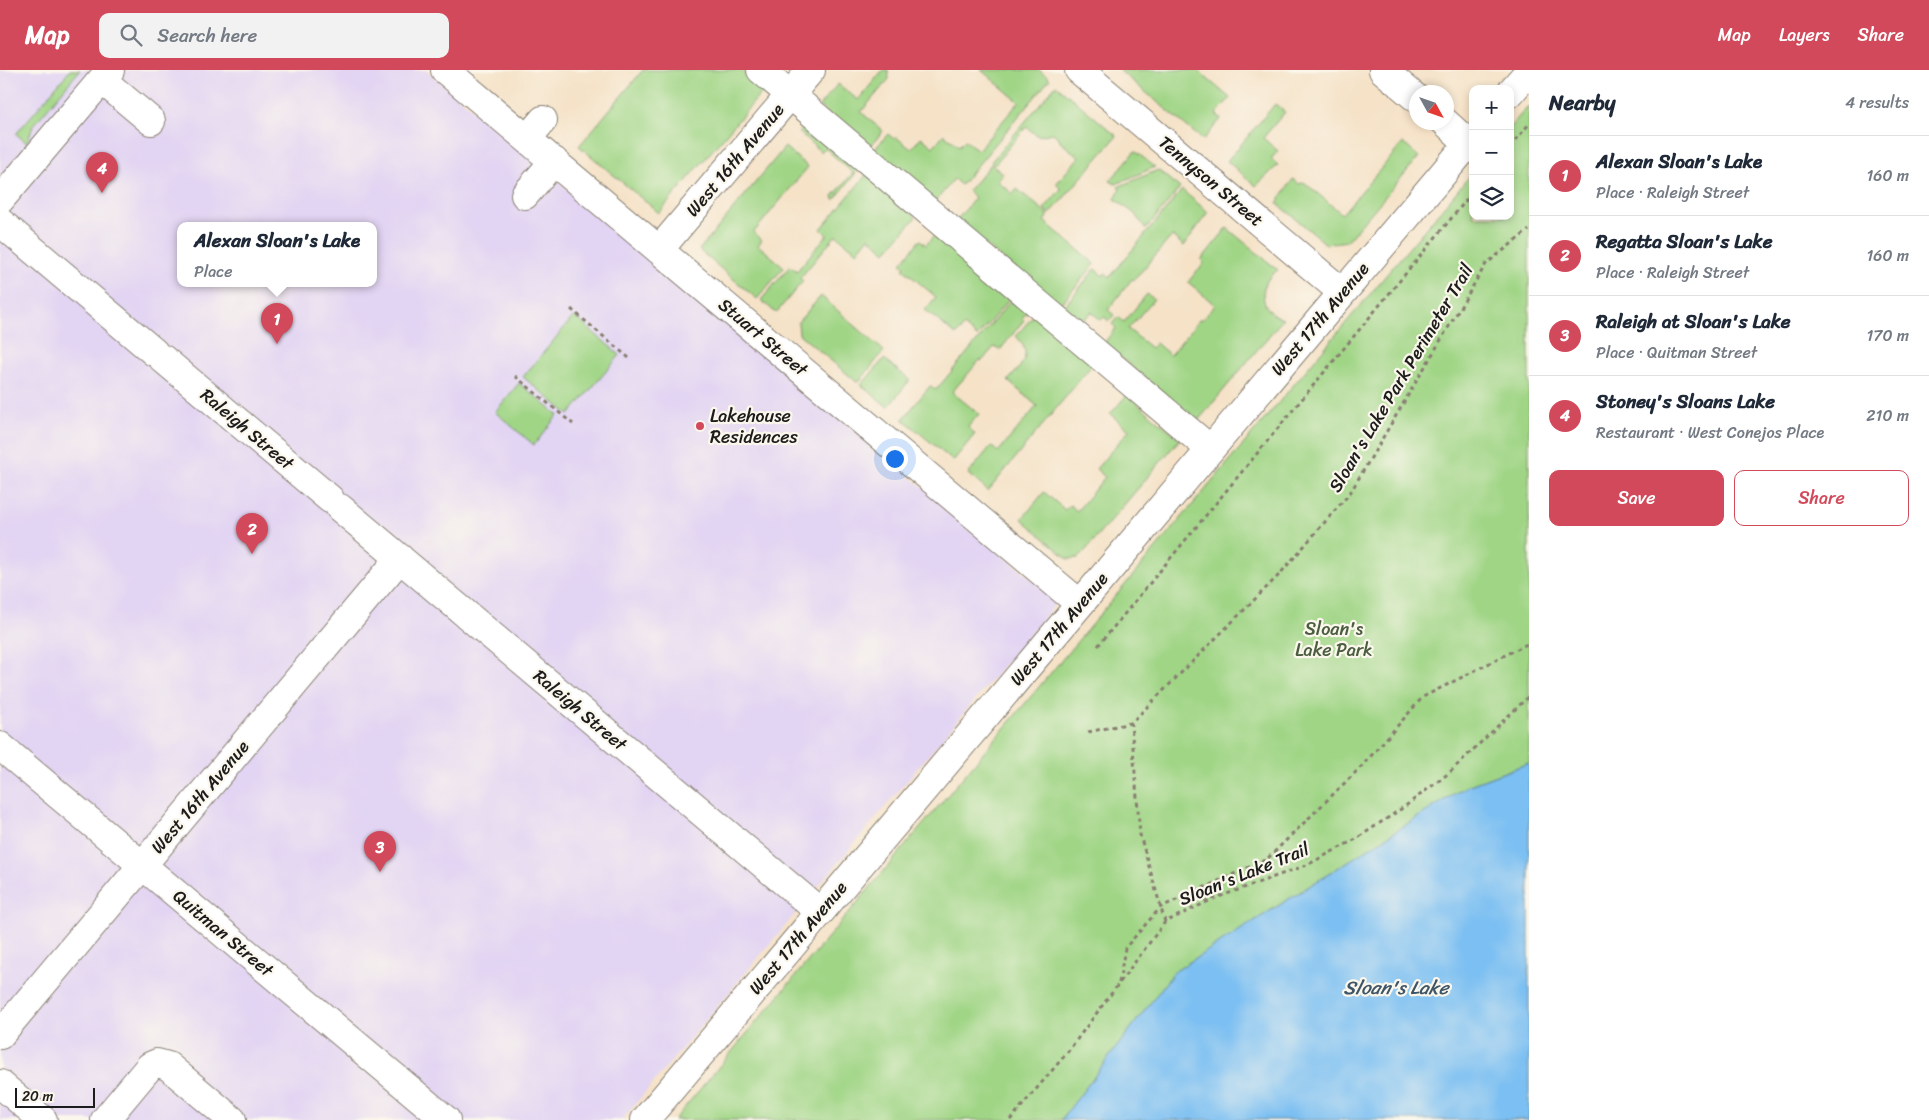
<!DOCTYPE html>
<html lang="en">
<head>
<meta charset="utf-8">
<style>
	body { margin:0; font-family:Sriracha,sans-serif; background:#f2f2f3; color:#1f2937 }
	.controls { position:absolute; right:15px; top:15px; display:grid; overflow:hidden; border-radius:10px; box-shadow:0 2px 8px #0003 }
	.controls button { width:45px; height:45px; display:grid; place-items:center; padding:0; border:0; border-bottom:1px solid #e0e1e3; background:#fff; color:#1f2937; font:25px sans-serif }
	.compass { position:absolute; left:1409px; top:15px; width:45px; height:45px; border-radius:50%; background:#fff; box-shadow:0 2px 8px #0003; rotate:130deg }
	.scale { position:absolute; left:15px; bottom:12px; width:80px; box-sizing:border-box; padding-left:5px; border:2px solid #1c1c1c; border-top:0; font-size:14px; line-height:18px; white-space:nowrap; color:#1c1c1c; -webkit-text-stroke:4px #fbf7ec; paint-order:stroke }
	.you { position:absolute; left:894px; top:388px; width:18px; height:18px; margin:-12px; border:4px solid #fff; border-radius:50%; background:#1a73e8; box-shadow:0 0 0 8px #1a73e833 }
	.badge { display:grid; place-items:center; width:32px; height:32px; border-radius:50%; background:#d1495b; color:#fff; font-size:16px; font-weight:700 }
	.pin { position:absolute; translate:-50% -41px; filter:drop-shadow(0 1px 2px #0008) }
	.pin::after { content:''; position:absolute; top:26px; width:18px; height:15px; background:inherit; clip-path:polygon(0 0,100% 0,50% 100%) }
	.popup { position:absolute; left:177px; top:152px; width:200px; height:65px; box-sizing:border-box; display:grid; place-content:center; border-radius:10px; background:#fff; filter:drop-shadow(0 1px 4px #0005); font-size:16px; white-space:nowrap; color:#747a83 }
	.popup b { font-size:19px; color:#1f2937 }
	.popup::after { content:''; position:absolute; left:50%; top:100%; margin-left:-10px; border:10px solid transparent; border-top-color:#fff }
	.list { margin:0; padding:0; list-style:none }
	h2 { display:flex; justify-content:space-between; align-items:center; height:65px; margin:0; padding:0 20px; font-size:21px }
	h2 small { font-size:16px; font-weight:400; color:#747a83 }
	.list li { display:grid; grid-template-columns:32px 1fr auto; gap:15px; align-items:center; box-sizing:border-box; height:80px; padding:0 20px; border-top:1px solid #e0e1e3 }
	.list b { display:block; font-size:19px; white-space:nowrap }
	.list p { margin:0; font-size:16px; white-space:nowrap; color:#747a83 }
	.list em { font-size:16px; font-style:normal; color:#747a83 }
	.actions { display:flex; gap:10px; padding:15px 20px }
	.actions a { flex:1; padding:11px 0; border:1px solid #d1495b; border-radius:10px; text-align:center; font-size:18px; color:#d1495b }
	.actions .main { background:#d1495b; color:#fff }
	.icon { flex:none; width:28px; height:28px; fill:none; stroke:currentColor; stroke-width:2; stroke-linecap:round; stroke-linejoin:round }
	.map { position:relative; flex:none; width:1529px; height:1050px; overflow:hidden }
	header { display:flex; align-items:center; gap:30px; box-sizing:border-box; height:70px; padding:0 25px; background:#d1495b; color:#fff }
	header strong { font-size:24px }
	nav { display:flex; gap:28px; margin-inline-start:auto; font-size:18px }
	.search { width:350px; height:45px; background:#f2f2f3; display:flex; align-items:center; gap:12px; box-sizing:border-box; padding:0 18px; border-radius:10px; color:#747a83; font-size:19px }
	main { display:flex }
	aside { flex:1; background:#fff }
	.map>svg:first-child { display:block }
</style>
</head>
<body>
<header>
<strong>Map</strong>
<div class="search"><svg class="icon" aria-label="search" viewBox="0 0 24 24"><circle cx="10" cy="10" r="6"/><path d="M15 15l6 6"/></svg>Search here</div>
<nav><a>Map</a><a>Layers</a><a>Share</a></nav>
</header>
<main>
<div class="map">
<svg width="1529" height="1050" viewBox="0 0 1529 1050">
	<rect width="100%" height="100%" fill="#fbf7ec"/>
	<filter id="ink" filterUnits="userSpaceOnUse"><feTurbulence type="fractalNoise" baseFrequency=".02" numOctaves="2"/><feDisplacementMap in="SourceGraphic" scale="10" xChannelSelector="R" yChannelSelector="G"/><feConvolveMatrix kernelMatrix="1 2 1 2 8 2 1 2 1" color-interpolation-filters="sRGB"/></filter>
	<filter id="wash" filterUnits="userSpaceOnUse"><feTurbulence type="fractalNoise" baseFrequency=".0096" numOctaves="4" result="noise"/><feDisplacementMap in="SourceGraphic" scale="20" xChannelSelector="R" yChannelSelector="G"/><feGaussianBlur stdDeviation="1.12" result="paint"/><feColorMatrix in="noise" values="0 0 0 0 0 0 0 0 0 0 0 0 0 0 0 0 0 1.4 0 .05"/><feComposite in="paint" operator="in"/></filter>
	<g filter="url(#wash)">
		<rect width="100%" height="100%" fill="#f5e2c7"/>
		<path fill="#e2d4f3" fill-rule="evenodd" d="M0,0H426L1058,531L622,1050H0ZM181,155H373V213H181Z"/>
		<path fill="#a0d586" stroke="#5e7851" d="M70,0H80L33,56L27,73L16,64Z
			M643,0H740L764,20L659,143L579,76Z
			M883,0H888L889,9L861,42L883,61L869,78L819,36L838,14L858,30Z
			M981,0H1039L1050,9L961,115L954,109L935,132L873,81L888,64L894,69L896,67L911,79L921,67L933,77L944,64L959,76L965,70L978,80L1019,32Z
			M1119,0H1197L1230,28L1216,44L1221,49L1203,70Z
			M1056,15L1117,66L1050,144L1044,139L1061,119L1056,114L1079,87L1059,71L1060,69L1053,63L1038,66L1026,57L994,95L991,92Z
			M1275,34L1285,42L1263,68L1278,81L1271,89L1278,95L1256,116L1227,91Z
			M1529,35V693L1467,716L1174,902L1061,1050H674L1473,102V146H1510V57Z
			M805,55L856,99V103L834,130L833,126L853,103L825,78L821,82L799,62Z
			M1403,73L1419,87L1347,171L1326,174L1277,133L1293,109L1299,114L1304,112L1342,144Z
			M785,77L808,97L754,162L762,170L758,175L784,197L757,229L699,180Z
			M1135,81L1155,97L1116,114L1110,111Z
			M991,94L1003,104L997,111L1013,124L1017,119L1049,145L1044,151L1095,194L1059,236L956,151L975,128L968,121Z
			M1158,100L1180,118L1146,159L1135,144L1115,129L1120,120L1118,117Z
			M866,105L916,147L886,182L869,167L857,182L836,165L800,208L803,211L776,243L761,230L790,196L797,201L827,165L821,159Z
			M1182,120L1208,142L1184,176L1172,166L1134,210L1132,209L1108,240L1114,245L1109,251L1104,247L1101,250L1091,242L1081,253L1063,238L1095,199L1103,206L1105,203L1110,207Z
			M1227,158L1278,200C1257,213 1258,241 1283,249L1197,352L1104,273L1116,258L1112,254L1118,247L1124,252L1147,224L1154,229L1128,259L1151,278L1156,273L1170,285L1200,249L1202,250L1215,235L1188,212L1204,193L1201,190Z
			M936,163L1012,226L977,267L964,256L956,265L925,240L936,227L903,199L905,196L901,193L920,170L926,175Z
			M821,226L884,281L858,313L799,264L798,252Z
			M1013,228L1028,241L1022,248L1024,250L1000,280L994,277L982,291L980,290L952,322L979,344L968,357L975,364L953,391L903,349L930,316L936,320Z
			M1034,245L1093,294L988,421L968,404L991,376L998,382L1037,336L1008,311C1022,294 1034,285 1016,266Z
			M574,246L620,285L569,345L523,307Z
			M884,289L910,310L888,337L861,315Z
			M519,313L558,345L534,375L495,342Z
			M1127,325L1180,369L1079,488L1068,489L1022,449L1044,422L1065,440L1070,435L1077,441L1105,407L1096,399L1129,360L1110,344Z"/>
		<path fill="#7cbff2" stroke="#4c6e87" d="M1529,693V1050H1061L1174,902L1467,716Z"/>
	</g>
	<g filter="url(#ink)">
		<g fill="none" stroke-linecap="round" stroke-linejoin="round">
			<g stroke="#887f72" stroke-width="30">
				<path id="minor" d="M445,0L1080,534
					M761,0L1210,379
					M1079,0L1342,222
					M1383,0L1416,28
					M102,10L151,51
					M1510,23L1529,1
					M1445,52L1468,73
					M527,69L543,50
					M525,125L554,91
					M0,130L110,0
					M0,152L154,282
					M659,180L811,0
					M163,289L330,429
					M340,438L820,842
					M0,676L446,1050
					M0,965L400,488
					M0,1014L43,1050
					M105,1050L150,996L157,993L168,996L232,1050
					M645,1050L1473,68"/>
			</g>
			<path stroke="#887f72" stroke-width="3" stroke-dasharray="4 4" stroke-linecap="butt" d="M1510,77L1529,54
				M571,239L629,288
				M515,306L573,354
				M1098,576L1473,122
				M1088,662L1131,653
				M1165,852L1140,765L1131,653L1279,505L1350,423L1486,194L1529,160
				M1119,913L1125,878L1161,837L1267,789L1362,696L1423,627L1529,573
				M1010,1050L1066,984L1165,852L1213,829L1307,795L1356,769L1404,737L1449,703L1529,626"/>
			<use href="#minor" stroke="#fff" stroke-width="28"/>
		</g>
	</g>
	<circle fill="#d1495b" stroke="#fbf7ec" stroke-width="2" cx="700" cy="356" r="5"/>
	<g text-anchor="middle" stroke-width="4.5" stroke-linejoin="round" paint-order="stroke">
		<g font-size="18" fill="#1c1c1c" stroke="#fbf7ec">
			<text transform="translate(735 90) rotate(-50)" y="6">West 16th Avenue</text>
			<text transform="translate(1211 111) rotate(40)" y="6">Tennyson Street</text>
			<text transform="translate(1320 249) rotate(-50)" y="6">West 17th Avenue</text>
			<text transform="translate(763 267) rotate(40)" y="6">Stuart Street</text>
			<text transform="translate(1401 308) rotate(-59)" y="6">Sloan's Lake Park Perimeter Trail</text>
			<text transform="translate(247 359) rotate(40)" y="6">Raleigh Street</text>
			<text transform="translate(1059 559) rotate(-50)" y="6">West 17th Avenue</text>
			<text transform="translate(580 640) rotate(40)" y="6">Raleigh Street</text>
			<text transform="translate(200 727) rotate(-50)" y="6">West 16th Avenue</text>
			<text transform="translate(1244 804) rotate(-22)" y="6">Sloan's Lake Trail</text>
			<text transform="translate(223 863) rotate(40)" y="6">Quitman Street</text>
			<text transform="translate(798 868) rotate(-50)" y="6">West 17th Avenue</text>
		</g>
		<g font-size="18" fill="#1c1c1c" stroke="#fbf7ec" text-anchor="start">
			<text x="710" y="352">Lakehouse<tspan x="710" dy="21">Residences</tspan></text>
		</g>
		<g font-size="18" fill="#4a5d41" stroke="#fbf7ec">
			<text x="1334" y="565">Sloan's<tspan x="1334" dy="21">Lake Park</tspan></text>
		</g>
		<g font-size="19" font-style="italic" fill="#3e5567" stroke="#fbf7ec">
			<text x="1396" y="924">Sloan's Lake</text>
		</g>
	</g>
</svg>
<div class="controls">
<button>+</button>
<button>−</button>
<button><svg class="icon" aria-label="layers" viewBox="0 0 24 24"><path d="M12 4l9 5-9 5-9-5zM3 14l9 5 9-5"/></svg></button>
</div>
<svg class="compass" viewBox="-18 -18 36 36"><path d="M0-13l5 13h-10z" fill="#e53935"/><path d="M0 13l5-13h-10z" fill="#747a83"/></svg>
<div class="scale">20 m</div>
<div class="you"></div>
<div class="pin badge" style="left:277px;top:274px">1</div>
<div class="popup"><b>Alexan Sloan's Lake</b>Place</div>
<div class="pin badge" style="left:252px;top:484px">2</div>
<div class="pin badge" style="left:380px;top:802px">3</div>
<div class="pin badge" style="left:102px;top:123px">4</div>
</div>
<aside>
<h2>Nearby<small>4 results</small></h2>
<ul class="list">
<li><span class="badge">1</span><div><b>Alexan Sloan's Lake</b><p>Place · Raleigh Street</p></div><em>160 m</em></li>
<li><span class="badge">2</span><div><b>Regatta Sloan's Lake</b><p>Place · Raleigh Street</p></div><em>160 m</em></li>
<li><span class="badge">3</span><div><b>Raleigh at Sloan's Lake</b><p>Place · Quitman Street</p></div><em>170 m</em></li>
<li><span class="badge">4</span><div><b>Stoney's Sloans Lake</b><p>Restaurant · West Conejos Place</p></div><em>210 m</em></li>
</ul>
<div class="actions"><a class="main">Save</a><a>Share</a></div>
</aside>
</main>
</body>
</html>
